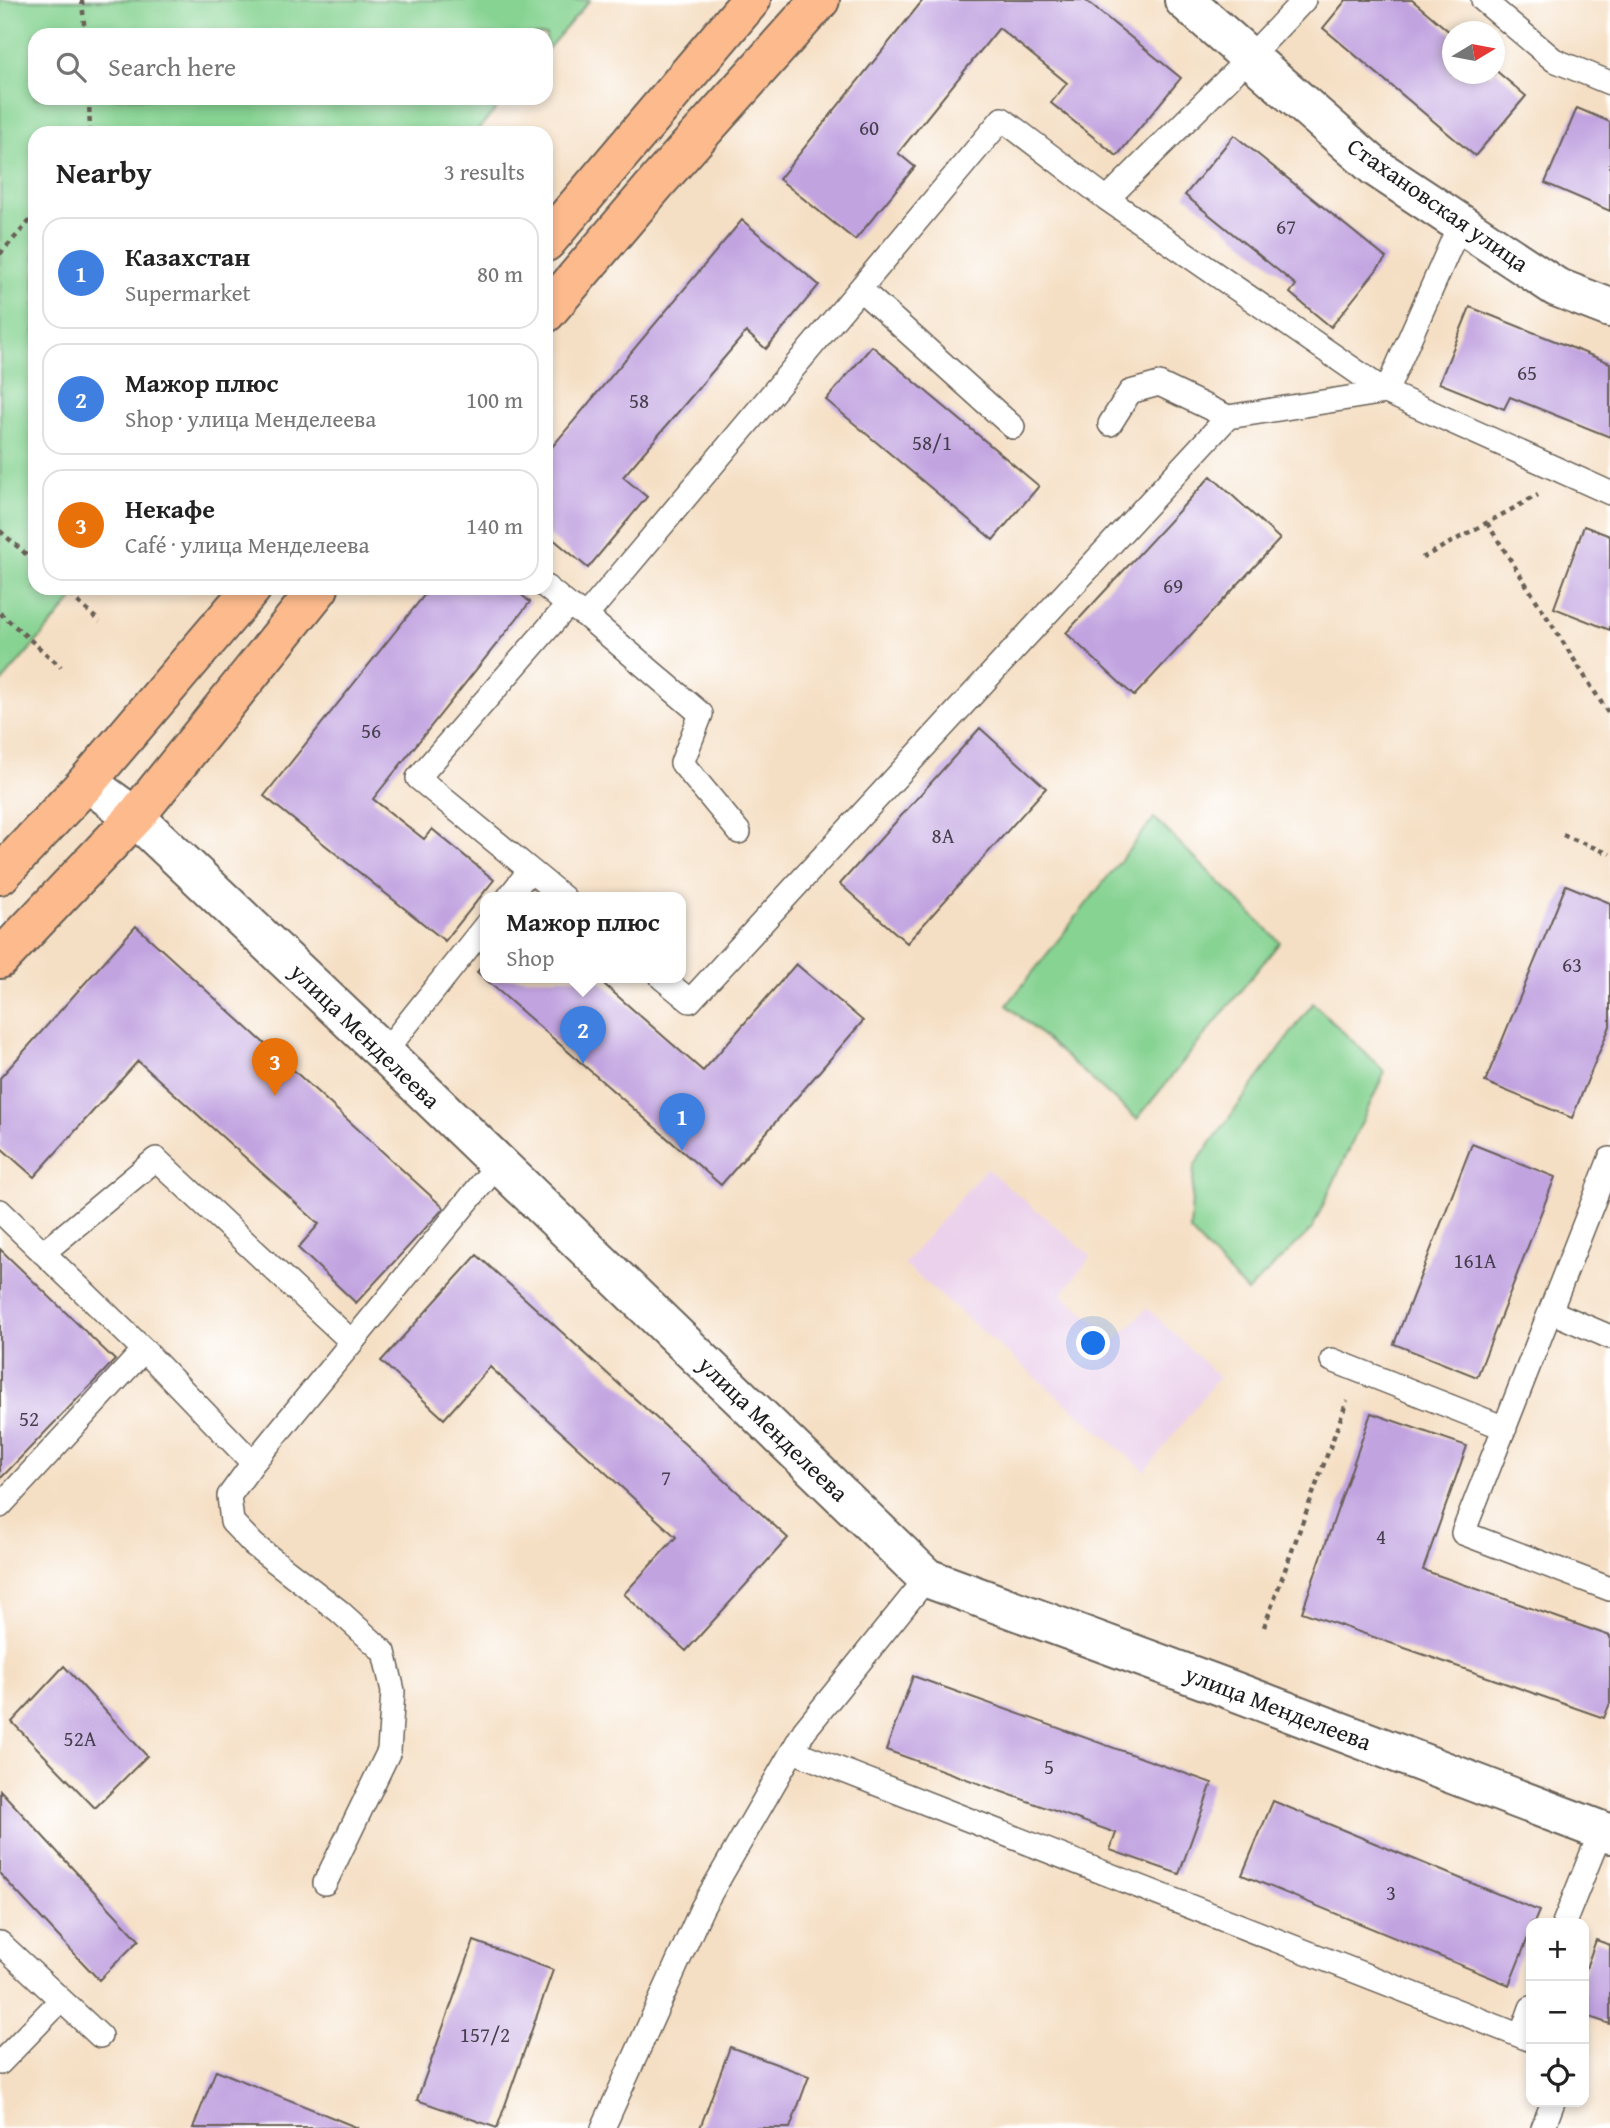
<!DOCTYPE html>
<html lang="en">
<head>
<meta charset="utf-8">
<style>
	body { margin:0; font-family:"Gentium Book Plus",serif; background:#f6f6f6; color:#222 }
	.controls { position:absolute; right:21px; bottom:21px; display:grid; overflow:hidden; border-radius:14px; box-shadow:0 4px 10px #0003 }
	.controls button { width:63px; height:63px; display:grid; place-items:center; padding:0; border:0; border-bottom:2px solid #e0e0e0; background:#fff; color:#222; font:35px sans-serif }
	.compass { position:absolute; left:1442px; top:21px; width:63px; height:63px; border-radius:50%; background:#fff; box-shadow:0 4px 10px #0003; rotate:80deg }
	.you { position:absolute; left:1094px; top:1344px; width:24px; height:24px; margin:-18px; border:5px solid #fff; border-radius:50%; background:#1a73e8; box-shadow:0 0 0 10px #1a73e833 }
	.badge { display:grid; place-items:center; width:46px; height:46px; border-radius:50%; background:#d1495b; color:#fff; font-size:23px; font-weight:700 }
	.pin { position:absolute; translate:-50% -58px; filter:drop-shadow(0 2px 4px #0008) }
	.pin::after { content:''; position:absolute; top:37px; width:24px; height:21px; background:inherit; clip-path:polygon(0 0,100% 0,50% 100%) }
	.popup { position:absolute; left:480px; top:892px; width:206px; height:91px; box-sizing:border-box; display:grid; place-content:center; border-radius:14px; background:#fff; filter:drop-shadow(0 2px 5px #0005); font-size:23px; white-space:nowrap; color:#767676 }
	.popup b { font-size:26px; color:#222 }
	.popup::after { content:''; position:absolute; left:50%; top:100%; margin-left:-14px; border:14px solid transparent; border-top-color:#fff }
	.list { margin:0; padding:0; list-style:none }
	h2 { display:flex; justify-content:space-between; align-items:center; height:91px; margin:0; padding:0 28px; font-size:30px }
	h2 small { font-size:23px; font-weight:400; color:#767676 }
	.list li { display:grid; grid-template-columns:46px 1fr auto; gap:21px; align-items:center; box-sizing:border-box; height:112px; margin:0 14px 14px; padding:0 14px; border:2px solid #e0e0e0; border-radius:21px }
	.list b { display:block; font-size:26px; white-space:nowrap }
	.list p { margin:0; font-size:23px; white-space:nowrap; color:#767676 }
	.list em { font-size:23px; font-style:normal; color:#767676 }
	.icon { flex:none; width:38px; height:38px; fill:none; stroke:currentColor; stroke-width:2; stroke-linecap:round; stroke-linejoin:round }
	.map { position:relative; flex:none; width:1610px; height:2128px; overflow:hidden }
	.search { position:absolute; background:#fff; box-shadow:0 4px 10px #0003; left:28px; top:28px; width:525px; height:77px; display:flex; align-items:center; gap:18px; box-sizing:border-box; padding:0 24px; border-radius:21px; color:#767676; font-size:26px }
	.panel { position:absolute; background:#fff; box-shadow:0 4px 10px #0003; left:28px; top:126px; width:525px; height:469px; border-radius:21px }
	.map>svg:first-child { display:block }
</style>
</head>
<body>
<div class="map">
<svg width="1610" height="2128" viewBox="0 0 1610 2128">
	<rect width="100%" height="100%" fill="#fff"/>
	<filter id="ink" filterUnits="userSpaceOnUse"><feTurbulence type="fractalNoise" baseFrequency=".0143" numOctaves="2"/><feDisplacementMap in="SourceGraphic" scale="14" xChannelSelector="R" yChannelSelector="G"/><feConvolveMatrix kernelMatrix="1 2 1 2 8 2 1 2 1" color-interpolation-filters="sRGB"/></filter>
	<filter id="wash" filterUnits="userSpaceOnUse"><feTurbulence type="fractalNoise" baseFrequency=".00686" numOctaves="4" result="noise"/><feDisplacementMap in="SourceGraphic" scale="28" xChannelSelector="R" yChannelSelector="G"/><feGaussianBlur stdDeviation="1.57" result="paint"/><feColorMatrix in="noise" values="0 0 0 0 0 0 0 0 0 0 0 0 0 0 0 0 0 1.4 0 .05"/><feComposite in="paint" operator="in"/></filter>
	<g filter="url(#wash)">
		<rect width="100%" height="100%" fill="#f5dfc4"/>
		<path fill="#ebd1eb" d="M986,1168L1091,1256L1062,1294L1116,1340L1147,1308L1219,1377L1145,1471L904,1264Z"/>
		<path fill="#86d392" stroke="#517857" stroke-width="2" d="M0,0H590L546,51V35H35V98H506L475,133H35V588H83L0,684Z
			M1154,818L1280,942L1137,1119L1007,1005Z
			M1313,1003L1385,1072L1312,1229L1247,1292L1190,1231L1194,1166Z"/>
		<g id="blocks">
			<path fill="#c1a3e0" d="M923,0H1085L1181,78L1117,156L1051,103L1067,83L999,28L898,153L915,167L855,240L779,179Z
				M1346,0H1412L1452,34V74H1494V69L1526,96L1475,156L1323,28Z
				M1577,108L1610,122V211L1545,183Z
				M1234,135L1386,258L1331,327L1290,293L1296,285L1185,195Z
				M742,220L819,285L766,349L746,332L623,477L647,497L588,568L546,533V454Z
				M1470,307L1610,363V437L1510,397L1504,409L1439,383Z
				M872,346L1039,486L993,540L826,400Z
				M1211,476L1280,539L1134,696L1066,633Z
				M1584,526L1610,536V630L1554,608Z
				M430,588H513L530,602L373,799L424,839L432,829L494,880L445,941L264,796Z
				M980,728L1046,788L907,943L840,884Z
				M1566,885L1610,903V1026L1572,1118L1485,1082Z
				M136,926L444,1208L356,1303L298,1248L319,1224L138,1061L34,1177L0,1147V1078Z
				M485,963V978H597L703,1071L796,964L863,1021L721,1185L477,972Z
				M1472,1144L1555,1177L1477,1377L1394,1344Z
				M0,1249L115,1360L0,1479Z
				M477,1255L788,1538L686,1651L624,1594L676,1537L490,1367L444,1419L381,1361Z
				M1371,1413L1467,1446L1423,1570L1610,1636V1703L1604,1718L1302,1612Z
				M64,1666L147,1756L95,1808L12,1722Z
				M913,1676L1212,1783L1179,1874L1110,1850L1116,1833L886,1750Z
				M0,1790L139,1940L99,1980L0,1874Z
				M1273,1801L1539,1911L1534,1923H1531V1930L1509,1985L1242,1875Z
				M1596,1940L1610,1945V2024L1584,2015V1974Z
				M474,1941L553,1970L497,2128L417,2100Z
				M730,2047L809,2076L790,2128H700Z
				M216,2070L358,2128H193Z"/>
		</g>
	</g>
	<g filter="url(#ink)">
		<use href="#blocks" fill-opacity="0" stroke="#686057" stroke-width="2"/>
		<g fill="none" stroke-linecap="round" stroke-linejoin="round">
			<g stroke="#686057" stroke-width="26">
				<path id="service" d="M1483,0L1554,60L1610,83
					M1107,199L1250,57L1304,0
					M1460,224L1386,392L1610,493
					M860,289L1013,427
					M1110,424L1130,392L1159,384L1228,417
					M568,605L586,616L1002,119L1107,199L1386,392L1228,417L690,1001L662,978
					M586,616L701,714L682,763L739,832
					M530,870L564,898
					M508,898L530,870L418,778L568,605L546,587
					M384,1053L485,926
					M1610,1159L1463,1533L1610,1589
					M0,1211L144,1350L0,1506
					M43,1253L156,1159L352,1342
					M1552,1312L1610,1337
					M144,1350L253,1463L498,1164
					M1332,1360L1505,1428
					M253,1463L229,1496L232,1522L254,1545L339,1611L384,1652L393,1691L389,1751L325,1883
					M793,1751L1531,2040
					M1564,1923L1601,1831
					M0,1943L100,2036
					M1521,2036L1531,2008
					M0,2063L61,2000
					M603,2128L702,1908L804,1731L927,1578
					M1543,2128L1553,2102"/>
			</g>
			<g stroke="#686057" stroke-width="42">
				<path id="minor" d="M1184,0L1375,167L1556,287L1610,308
					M87,782L135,817L384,1053L927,1578L1218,1685L1610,1834"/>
			</g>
			<g stroke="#686057" stroke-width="42">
				<path id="primary" d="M546,242L751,0
					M546,313L659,180L820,0
					M0,875L87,782L252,588
					M0,959L135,817L319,588"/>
			</g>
			<path stroke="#686057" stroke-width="4.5" stroke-dasharray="5 5" stroke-linecap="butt" d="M82,0L85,35
				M89,98L90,133
				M0,254L35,215
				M1487,523L1610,716
				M0,531L35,562
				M1422,558L1538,495
				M63,588L100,622
				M0,613L61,667
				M1563,835L1610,854
				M1264,1627L1347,1401"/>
			<use href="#service" stroke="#fff" stroke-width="23"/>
			<use href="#minor" stroke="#fff" stroke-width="38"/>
			<use href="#primary" stroke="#fcba8d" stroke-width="38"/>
		</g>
	</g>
	<g text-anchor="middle" stroke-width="5" stroke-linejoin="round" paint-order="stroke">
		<g font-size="21" fill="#453e4d">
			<text x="869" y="135">60</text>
			<text x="1286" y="234">67</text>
			<text x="1527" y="380">65</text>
			<text x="639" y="408">58</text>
			<text x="932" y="450">58/1</text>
			<text x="1173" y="593">69</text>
			<text x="371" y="738">56</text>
			<text x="943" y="843">8А</text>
			<text x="1572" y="972">63</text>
			<text x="1475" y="1268">161А</text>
			<text x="29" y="1426">52</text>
			<text x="666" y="1485">7</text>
			<text x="1381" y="1544">4</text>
			<text x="80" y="1746">52А</text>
			<text x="1049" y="1774">5</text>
			<text x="1391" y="1900">3</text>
			<text x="485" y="2042">157/2</text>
		</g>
		<g font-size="24" fill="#1c1c1c" stroke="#fff">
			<text transform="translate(1438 205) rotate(35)" y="8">Стахановская улица</text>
			<text transform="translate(365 1036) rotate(44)" y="8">улица Менделеева</text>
			<text transform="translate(773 1429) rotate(44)" y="8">улица Менделеева</text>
			<text transform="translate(1278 1708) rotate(21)" y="8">улица Менделеева</text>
		</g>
	</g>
</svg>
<div class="controls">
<button>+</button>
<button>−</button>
<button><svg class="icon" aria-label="locate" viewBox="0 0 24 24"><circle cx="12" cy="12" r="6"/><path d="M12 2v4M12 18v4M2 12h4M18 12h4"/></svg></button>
</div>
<svg class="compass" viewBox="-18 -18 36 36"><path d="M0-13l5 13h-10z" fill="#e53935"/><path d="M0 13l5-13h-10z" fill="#767676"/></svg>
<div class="you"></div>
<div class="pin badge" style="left:682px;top:1151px;background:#3f7fe0">1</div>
<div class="pin badge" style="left:583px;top:1064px;background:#3f7fe0">2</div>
<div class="popup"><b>Мажор плюс</b>Shop</div>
<div class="pin badge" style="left:275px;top:1096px;background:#e8710a">3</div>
<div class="search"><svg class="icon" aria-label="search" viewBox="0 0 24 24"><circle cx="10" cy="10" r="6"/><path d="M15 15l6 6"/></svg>Search here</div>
<section class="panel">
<h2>Nearby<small>3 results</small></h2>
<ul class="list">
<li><span class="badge" style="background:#3f7fe0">1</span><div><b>Казахстан</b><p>Supermarket</p></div><em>80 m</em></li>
<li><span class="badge" style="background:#3f7fe0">2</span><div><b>Мажор плюс</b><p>Shop · улица Менделеева</p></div><em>100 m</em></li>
<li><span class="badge" style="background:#e8710a">3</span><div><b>Некафе</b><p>Café · улица Менделеева</p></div><em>140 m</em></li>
</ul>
</section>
</div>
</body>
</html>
